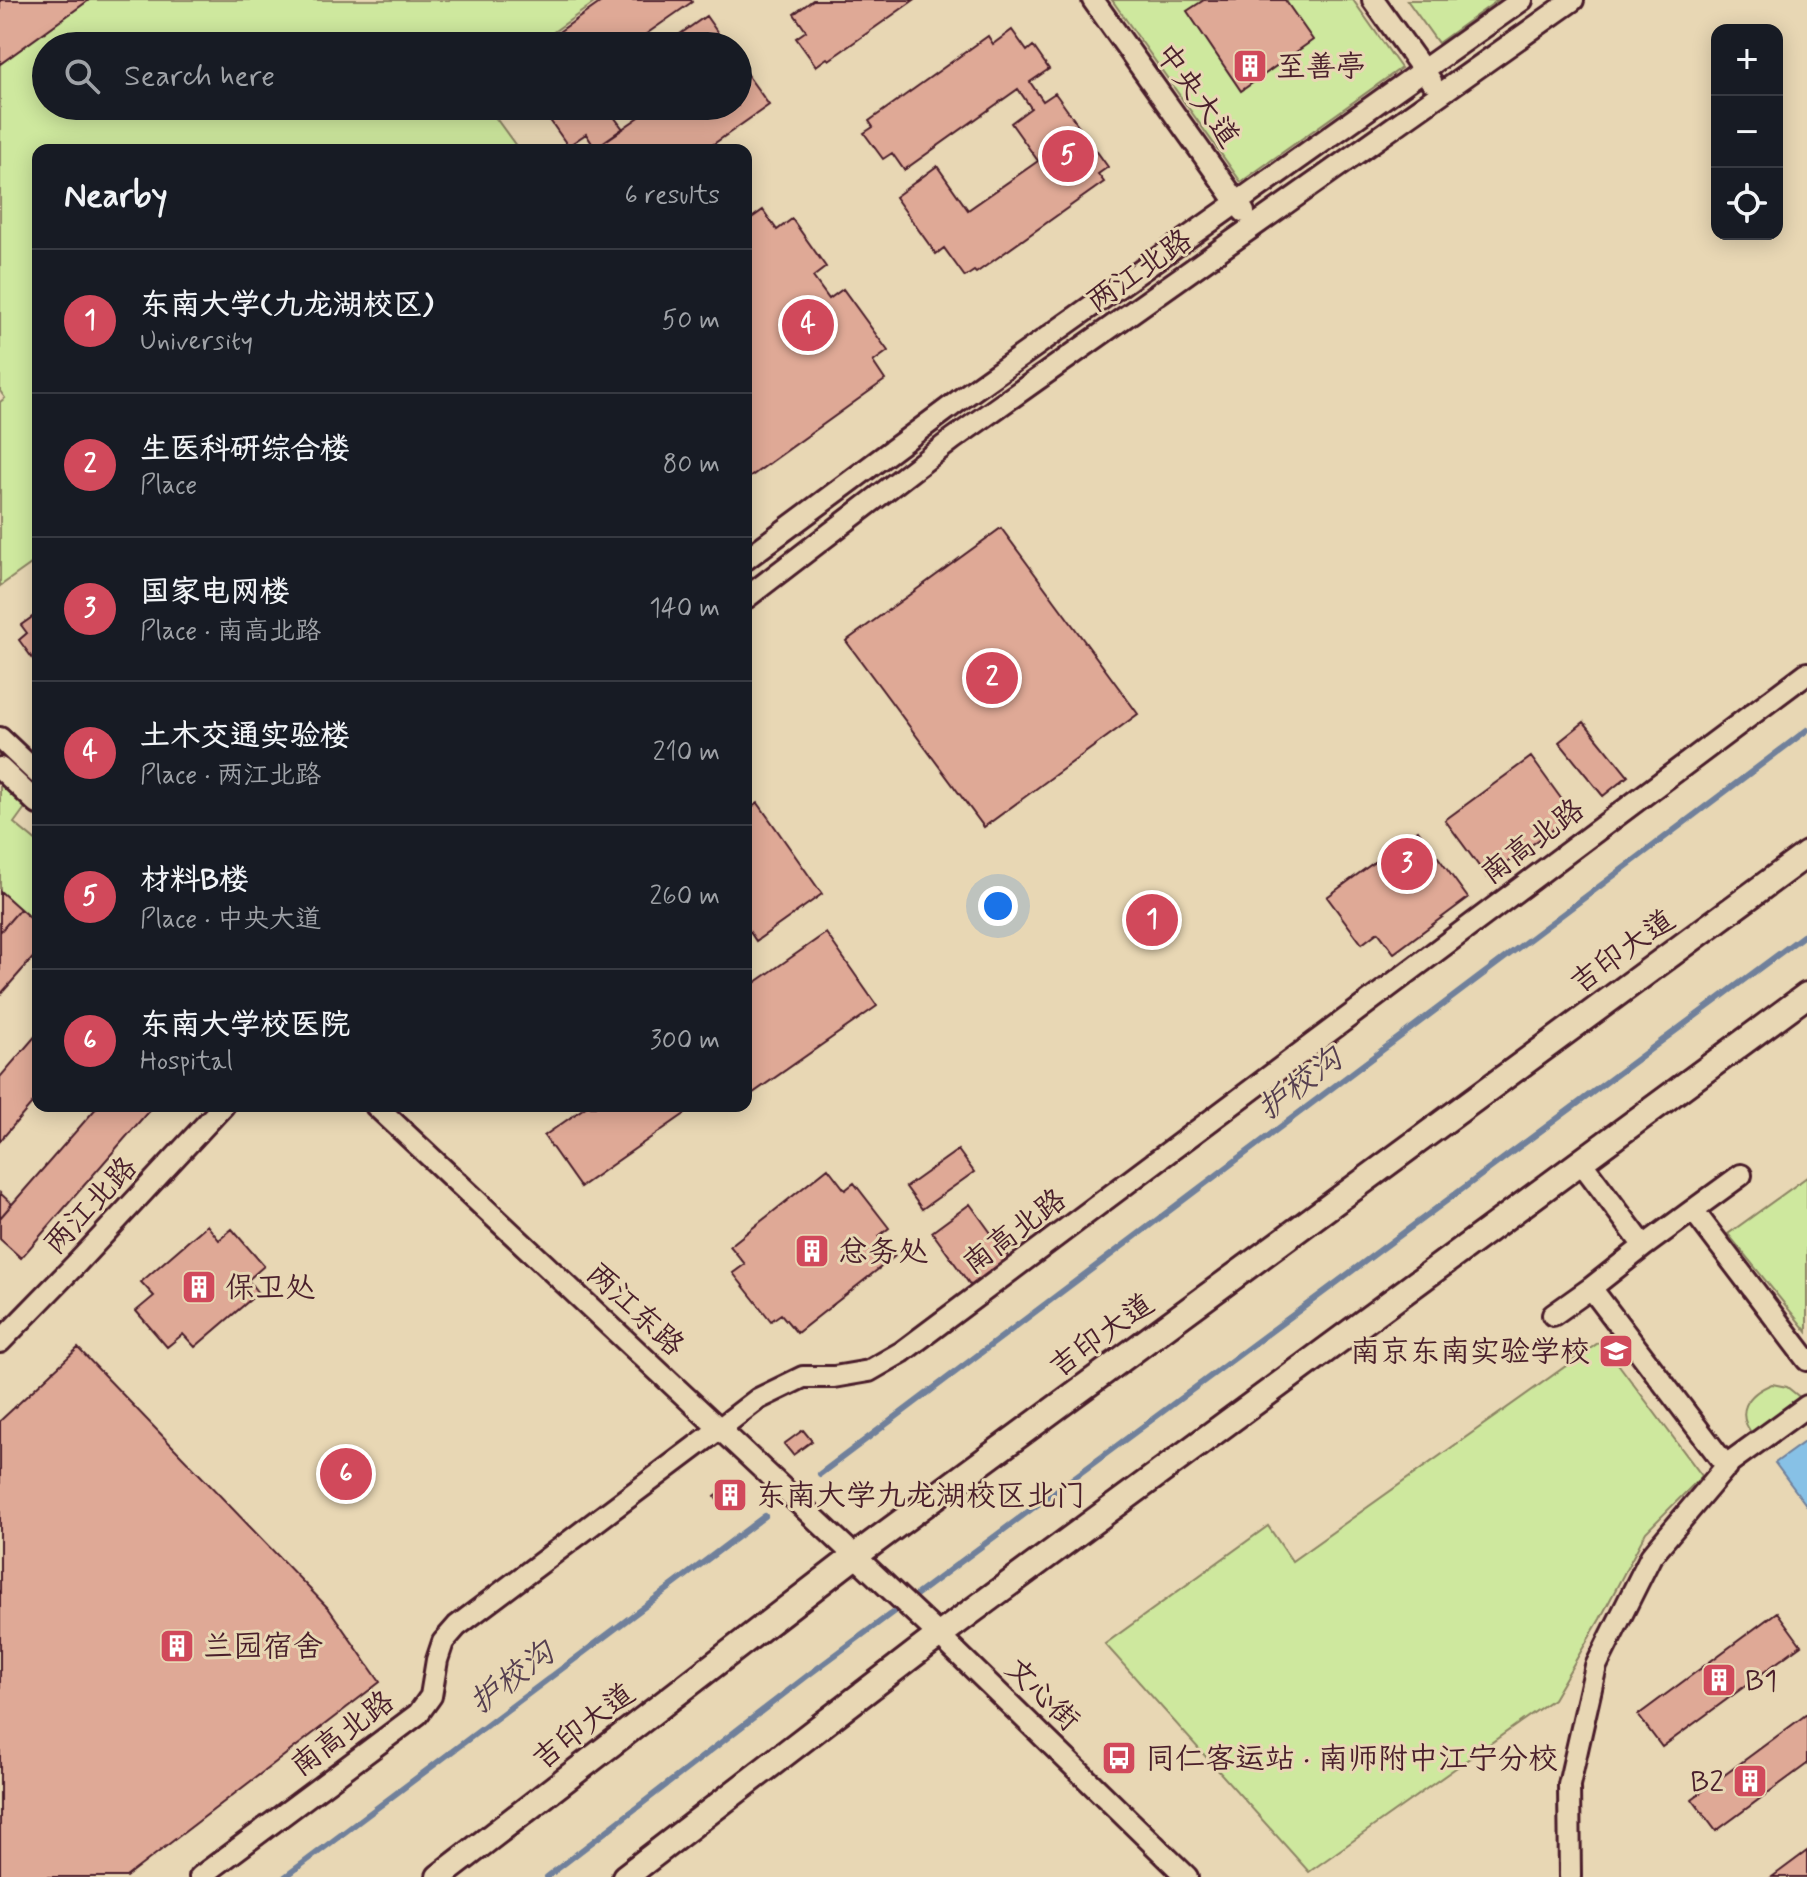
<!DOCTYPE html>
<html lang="en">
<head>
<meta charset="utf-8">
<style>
	body { margin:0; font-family:Mynerve,"LXGW WenKai TC",sans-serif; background:#242831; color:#f1f3f6 }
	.controls { position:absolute; right:24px; top:24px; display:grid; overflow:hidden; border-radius:16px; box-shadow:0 4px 20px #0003 }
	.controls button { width:72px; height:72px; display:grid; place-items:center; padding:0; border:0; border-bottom:2px solid #363941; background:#171b24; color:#f1f3f6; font:40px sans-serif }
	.you { position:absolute; left:998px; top:906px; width:28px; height:28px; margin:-20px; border:6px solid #fff; border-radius:50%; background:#1a73e8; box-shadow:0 0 0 12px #1a73e833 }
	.badge { display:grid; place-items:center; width:52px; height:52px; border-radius:50%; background:#d1495b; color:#fff; font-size:26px; font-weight:700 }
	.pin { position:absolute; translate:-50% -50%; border:4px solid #fff; box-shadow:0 2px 8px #0006 }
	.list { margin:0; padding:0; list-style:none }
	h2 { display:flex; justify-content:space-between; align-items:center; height:104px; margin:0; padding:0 32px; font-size:34px }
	h2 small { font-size:26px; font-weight:400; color:#9ea1a6 }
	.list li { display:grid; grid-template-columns:52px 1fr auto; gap:24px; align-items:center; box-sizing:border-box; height:144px; padding:0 32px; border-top:2px solid #363941 }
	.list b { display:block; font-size:30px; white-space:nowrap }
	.list p { margin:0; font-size:26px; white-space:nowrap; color:#9ea1a6 }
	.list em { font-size:26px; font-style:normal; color:#9ea1a6 }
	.icon { flex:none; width:44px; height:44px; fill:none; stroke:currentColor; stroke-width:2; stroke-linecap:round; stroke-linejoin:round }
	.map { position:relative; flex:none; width:1807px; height:1877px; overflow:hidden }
	.search { position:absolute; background:#171b24; box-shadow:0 4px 20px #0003; left:32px; top:32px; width:720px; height:88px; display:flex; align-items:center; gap:20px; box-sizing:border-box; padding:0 28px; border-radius:44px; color:#9ea1a6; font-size:30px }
	.panel { position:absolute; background:#171b24; box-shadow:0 4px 20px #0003; left:32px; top:144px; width:720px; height:968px; border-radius:16px }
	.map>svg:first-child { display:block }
</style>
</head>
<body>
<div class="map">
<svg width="1807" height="1877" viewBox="0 0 1807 1877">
	<rect width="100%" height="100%" fill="#e8d7b4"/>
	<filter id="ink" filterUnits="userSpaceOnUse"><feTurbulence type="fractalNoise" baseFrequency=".0125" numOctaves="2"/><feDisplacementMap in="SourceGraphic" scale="16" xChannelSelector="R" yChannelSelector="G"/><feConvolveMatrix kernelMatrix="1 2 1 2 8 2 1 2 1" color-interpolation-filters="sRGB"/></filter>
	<g filter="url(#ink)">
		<path fill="#cee89e" stroke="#8c8464" stroke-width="2" d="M89,0H598L534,46H46V106H487L519,150H38V559L0,586V402L5,398L0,391V64Z
			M1112,0H1353L1401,68L1241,182Z
			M1407,0H1498L1438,43Z
			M0,780L27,805L14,823L38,843V925L0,891Z
			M1807,1177V1332L1728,1234Z
			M1601,1341L1702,1476L1646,1532L1600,1619L1553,1699L1309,1872L1105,1644L1268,1526L1292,1561Z
			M1772,1384L1787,1387L1802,1399L1754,1436C1734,1413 1747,1394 1772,1384Z"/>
		<path fill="#87c1e6" stroke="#6f809b" stroke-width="2" d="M1807,1440V1506L1775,1463Z"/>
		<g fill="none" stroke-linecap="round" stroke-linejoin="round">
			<path stroke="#6f809b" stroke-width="6" d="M820,1474L1807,730
				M285,1877L765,1516
				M547,1877L811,1673L1807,933"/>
		</g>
		<path fill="#dfa996" stroke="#4a1f2b" stroke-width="2" d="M0,0H89L0,64Z
			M604,0H691L692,2L629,46H539Z
			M813,0H914L829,60L827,58L816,66L796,38L806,31L794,14Z
			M1204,0H1285L1313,40L1241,91L1187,11Z
			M706,16L727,46H663Z
			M1012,30L1027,51L1033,46L1049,69L1030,82L1043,101L1055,93L1108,167L1098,174L1104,182L976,273L974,271L965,277L944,248L936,254L895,197L937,166L968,210L1038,161L1011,123L1031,108L1018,89L904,170L892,153L883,159L864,133L873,127L869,121L988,36L993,44Z
			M738,62L769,105L705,150H597L595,148L655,106H738Z
			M540,106H606L623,129L595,148L586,134L568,146Z
			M763,210L777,230L792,219L826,267L813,277L829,299L843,289L888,351L873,362L885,380L746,480V222Z
			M1001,528L1138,714L984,827L846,641Z
			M38,613V666L19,640L27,633L21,625Z
			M1584,722L1628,776L1603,796L1559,742Z
			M1531,757L1573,815L1487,877L1445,820Z
			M758,803L822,894L756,941L746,926V811Z
			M1418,830L1468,898L1394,953L1378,932L1362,944L1327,897Z
			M0,891L20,909L0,932Z
			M20,909L38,925V952L0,995V932Z
			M826,933L877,1006L746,1098V989Z
			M38,1033V1097L0,1141V1077Z
			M98,1106H153L21,1258L0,1239V1218Z
			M587,1106H696L580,1187L544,1136Z
			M958,1150L974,1172L922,1209L906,1187Z
			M828,1168L845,1190L854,1183L889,1228L879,1236L895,1256L797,1333L781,1314L771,1321L733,1273L745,1264L730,1246Z
			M0,1193L12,1204L0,1218Z
			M970,1204L1009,1258L971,1286L932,1232Z
			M207,1225L219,1240L232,1229L264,1266L248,1280L258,1293L195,1347L183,1334L167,1347L136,1311L154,1296L141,1282Z
			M78,1348L329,1609L380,1682L126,1877H0V1421Z
			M803,1430L812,1441L793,1455L784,1444Z
			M736,1481L745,1492L723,1508L715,1497Z
			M1777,1612L1801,1645L1662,1747L1638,1715Z
			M1807,1714V1764L1716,1831L1692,1799Z
			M1807,1851V1877H1772Z"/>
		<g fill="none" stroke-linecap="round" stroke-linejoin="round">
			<g stroke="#4a1f2b" stroke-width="26">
				<path id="minor" d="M1093,0L1244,212
					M1373,0L1431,81
					M746,559L965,396L1522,0
					M746,598L953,439L1573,0
					M0,738L38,774
					M0,768L38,804
					M376,1106L939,1635L1187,1877
					M1581,1162L1644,1246L1693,1210L1807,1360
					M1693,1210L1741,1175
					M1644,1246L1591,1288L1727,1467
					M1553,1315L1591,1288
					M0,1342L78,1262L223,1106
					M200,1877L418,1714L431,1696L437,1660L443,1642L457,1626L719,1429L758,1399L803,1377H834L869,1371L902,1352L1807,673
					M1570,1877L1569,1785L1596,1666L1651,1556L1730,1462L1807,1406"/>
			</g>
			<g stroke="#4a1f2b" stroke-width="30">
				<path id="major" d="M439,1877L855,1556L1807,854
					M625,1877L926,1645L1807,995"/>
			</g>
			<use href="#minor" stroke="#e8d7b4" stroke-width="20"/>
			<use href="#major" stroke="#e8d7b4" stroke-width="24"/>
		</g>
	</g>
	<defs>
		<g id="building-square" transform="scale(1.8)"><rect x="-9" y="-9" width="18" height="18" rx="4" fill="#d1495b" stroke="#e8d7b4"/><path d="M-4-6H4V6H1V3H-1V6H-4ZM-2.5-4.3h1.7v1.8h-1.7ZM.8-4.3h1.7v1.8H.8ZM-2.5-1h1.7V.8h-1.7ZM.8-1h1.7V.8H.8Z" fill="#fff"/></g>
		<g id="school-square" transform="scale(1.8)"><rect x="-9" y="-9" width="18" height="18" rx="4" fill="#d1495b" stroke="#e8d7b4"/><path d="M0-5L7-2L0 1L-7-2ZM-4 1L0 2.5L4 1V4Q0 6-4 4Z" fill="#fff"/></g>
		<g id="bus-square" transform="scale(1.8)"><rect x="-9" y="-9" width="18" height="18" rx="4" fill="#d1495b" stroke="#e8d7b4"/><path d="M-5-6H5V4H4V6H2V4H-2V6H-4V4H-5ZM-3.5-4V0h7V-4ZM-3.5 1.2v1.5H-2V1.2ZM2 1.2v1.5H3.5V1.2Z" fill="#fff"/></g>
	</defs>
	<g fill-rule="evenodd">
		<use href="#building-square" x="1250" y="66"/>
		<use href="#building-square" x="812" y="1251"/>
		<use href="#building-square" x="199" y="1287"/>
		<use href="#school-square" x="1616" y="1351"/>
		<use href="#building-square" x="730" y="1495"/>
		<use href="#building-square" x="177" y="1646"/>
		<use href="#building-square" x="1719" y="1680"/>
		<use href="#bus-square" x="1119" y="1758"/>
		<use href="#building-square" x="1750" y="1781"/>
	</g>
	<g text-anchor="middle" stroke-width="6" stroke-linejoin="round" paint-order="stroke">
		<g font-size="30" fill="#4a1f2b" stroke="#e8d7b4" text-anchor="start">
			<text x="1276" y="76">至善亭</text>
			<text x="838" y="1261">总务处</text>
			<text x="225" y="1297">保卫处</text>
			<text x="1590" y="1361" text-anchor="end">南京东南实验学校</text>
			<text x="756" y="1505">东南大学九龙湖校区北门</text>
			<text x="203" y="1656">兰园宿舍</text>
			<text x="1745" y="1690">B1</text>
			<text x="1145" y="1768">同仁客运站 · 南师附中江宁分校</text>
			<text x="1724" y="1791" text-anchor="end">B2</text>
		</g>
		<g font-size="30" fill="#4a1f2b" stroke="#e8d7b4">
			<text transform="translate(1198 95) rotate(54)" y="10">中央大道</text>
			<text transform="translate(1139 270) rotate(-35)" y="10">两江北路</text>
			<text transform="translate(1532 841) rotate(-37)" y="10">南高北路</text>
			<text transform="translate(1622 951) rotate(-36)" y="10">吉印大道</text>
			<text transform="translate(90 1205) rotate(-47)" y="10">两江北路</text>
			<text transform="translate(1014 1231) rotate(-37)" y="10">南高北路</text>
			<text transform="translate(636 1309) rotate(43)" y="10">两江东路</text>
			<text transform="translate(1101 1335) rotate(-36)" y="10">吉印大道</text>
			<text transform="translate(1043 1694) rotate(44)" y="10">文心街</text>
			<text transform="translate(583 1726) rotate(-38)" y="10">吉印大道</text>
			<text transform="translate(342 1733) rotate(-37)" y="10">南高北路</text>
		</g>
		<g font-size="32" font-style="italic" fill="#563f50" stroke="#e8d7b4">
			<text transform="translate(1299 1083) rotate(-37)" y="11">护校沟</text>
			<text transform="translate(511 1677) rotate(-37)" y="11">护校沟</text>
		</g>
	</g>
</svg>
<div class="controls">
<button>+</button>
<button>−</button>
<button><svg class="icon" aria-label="locate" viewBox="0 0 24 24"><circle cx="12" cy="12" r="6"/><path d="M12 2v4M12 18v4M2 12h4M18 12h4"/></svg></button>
</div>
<div class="you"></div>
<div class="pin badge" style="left:1152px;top:920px">1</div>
<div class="pin badge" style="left:992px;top:678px">2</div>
<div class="pin badge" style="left:1407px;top:864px">3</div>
<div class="pin badge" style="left:808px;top:325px">4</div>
<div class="pin badge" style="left:1068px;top:156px">5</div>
<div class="pin badge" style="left:346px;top:1474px">6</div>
<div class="search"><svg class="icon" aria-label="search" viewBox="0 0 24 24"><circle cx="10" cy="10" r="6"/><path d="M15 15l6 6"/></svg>Search here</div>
<section class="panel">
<h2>Nearby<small>6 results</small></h2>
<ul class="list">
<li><span class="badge">1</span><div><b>东南大学(九龙湖校区)</b><p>University</p></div><em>50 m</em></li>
<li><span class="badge">2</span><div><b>生医科研综合楼</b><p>Place</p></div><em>80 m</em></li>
<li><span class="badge">3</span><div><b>国家电网楼</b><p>Place · 南高北路</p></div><em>140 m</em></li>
<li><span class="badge">4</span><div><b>土木交通实验楼</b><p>Place · 两江北路</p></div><em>210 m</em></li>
<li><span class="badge">5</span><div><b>材料B楼</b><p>Place · 中央大道</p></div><em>260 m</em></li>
<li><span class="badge">6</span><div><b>东南大学校医院</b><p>Hospital</p></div><em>300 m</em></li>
</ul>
</section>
</div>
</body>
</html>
